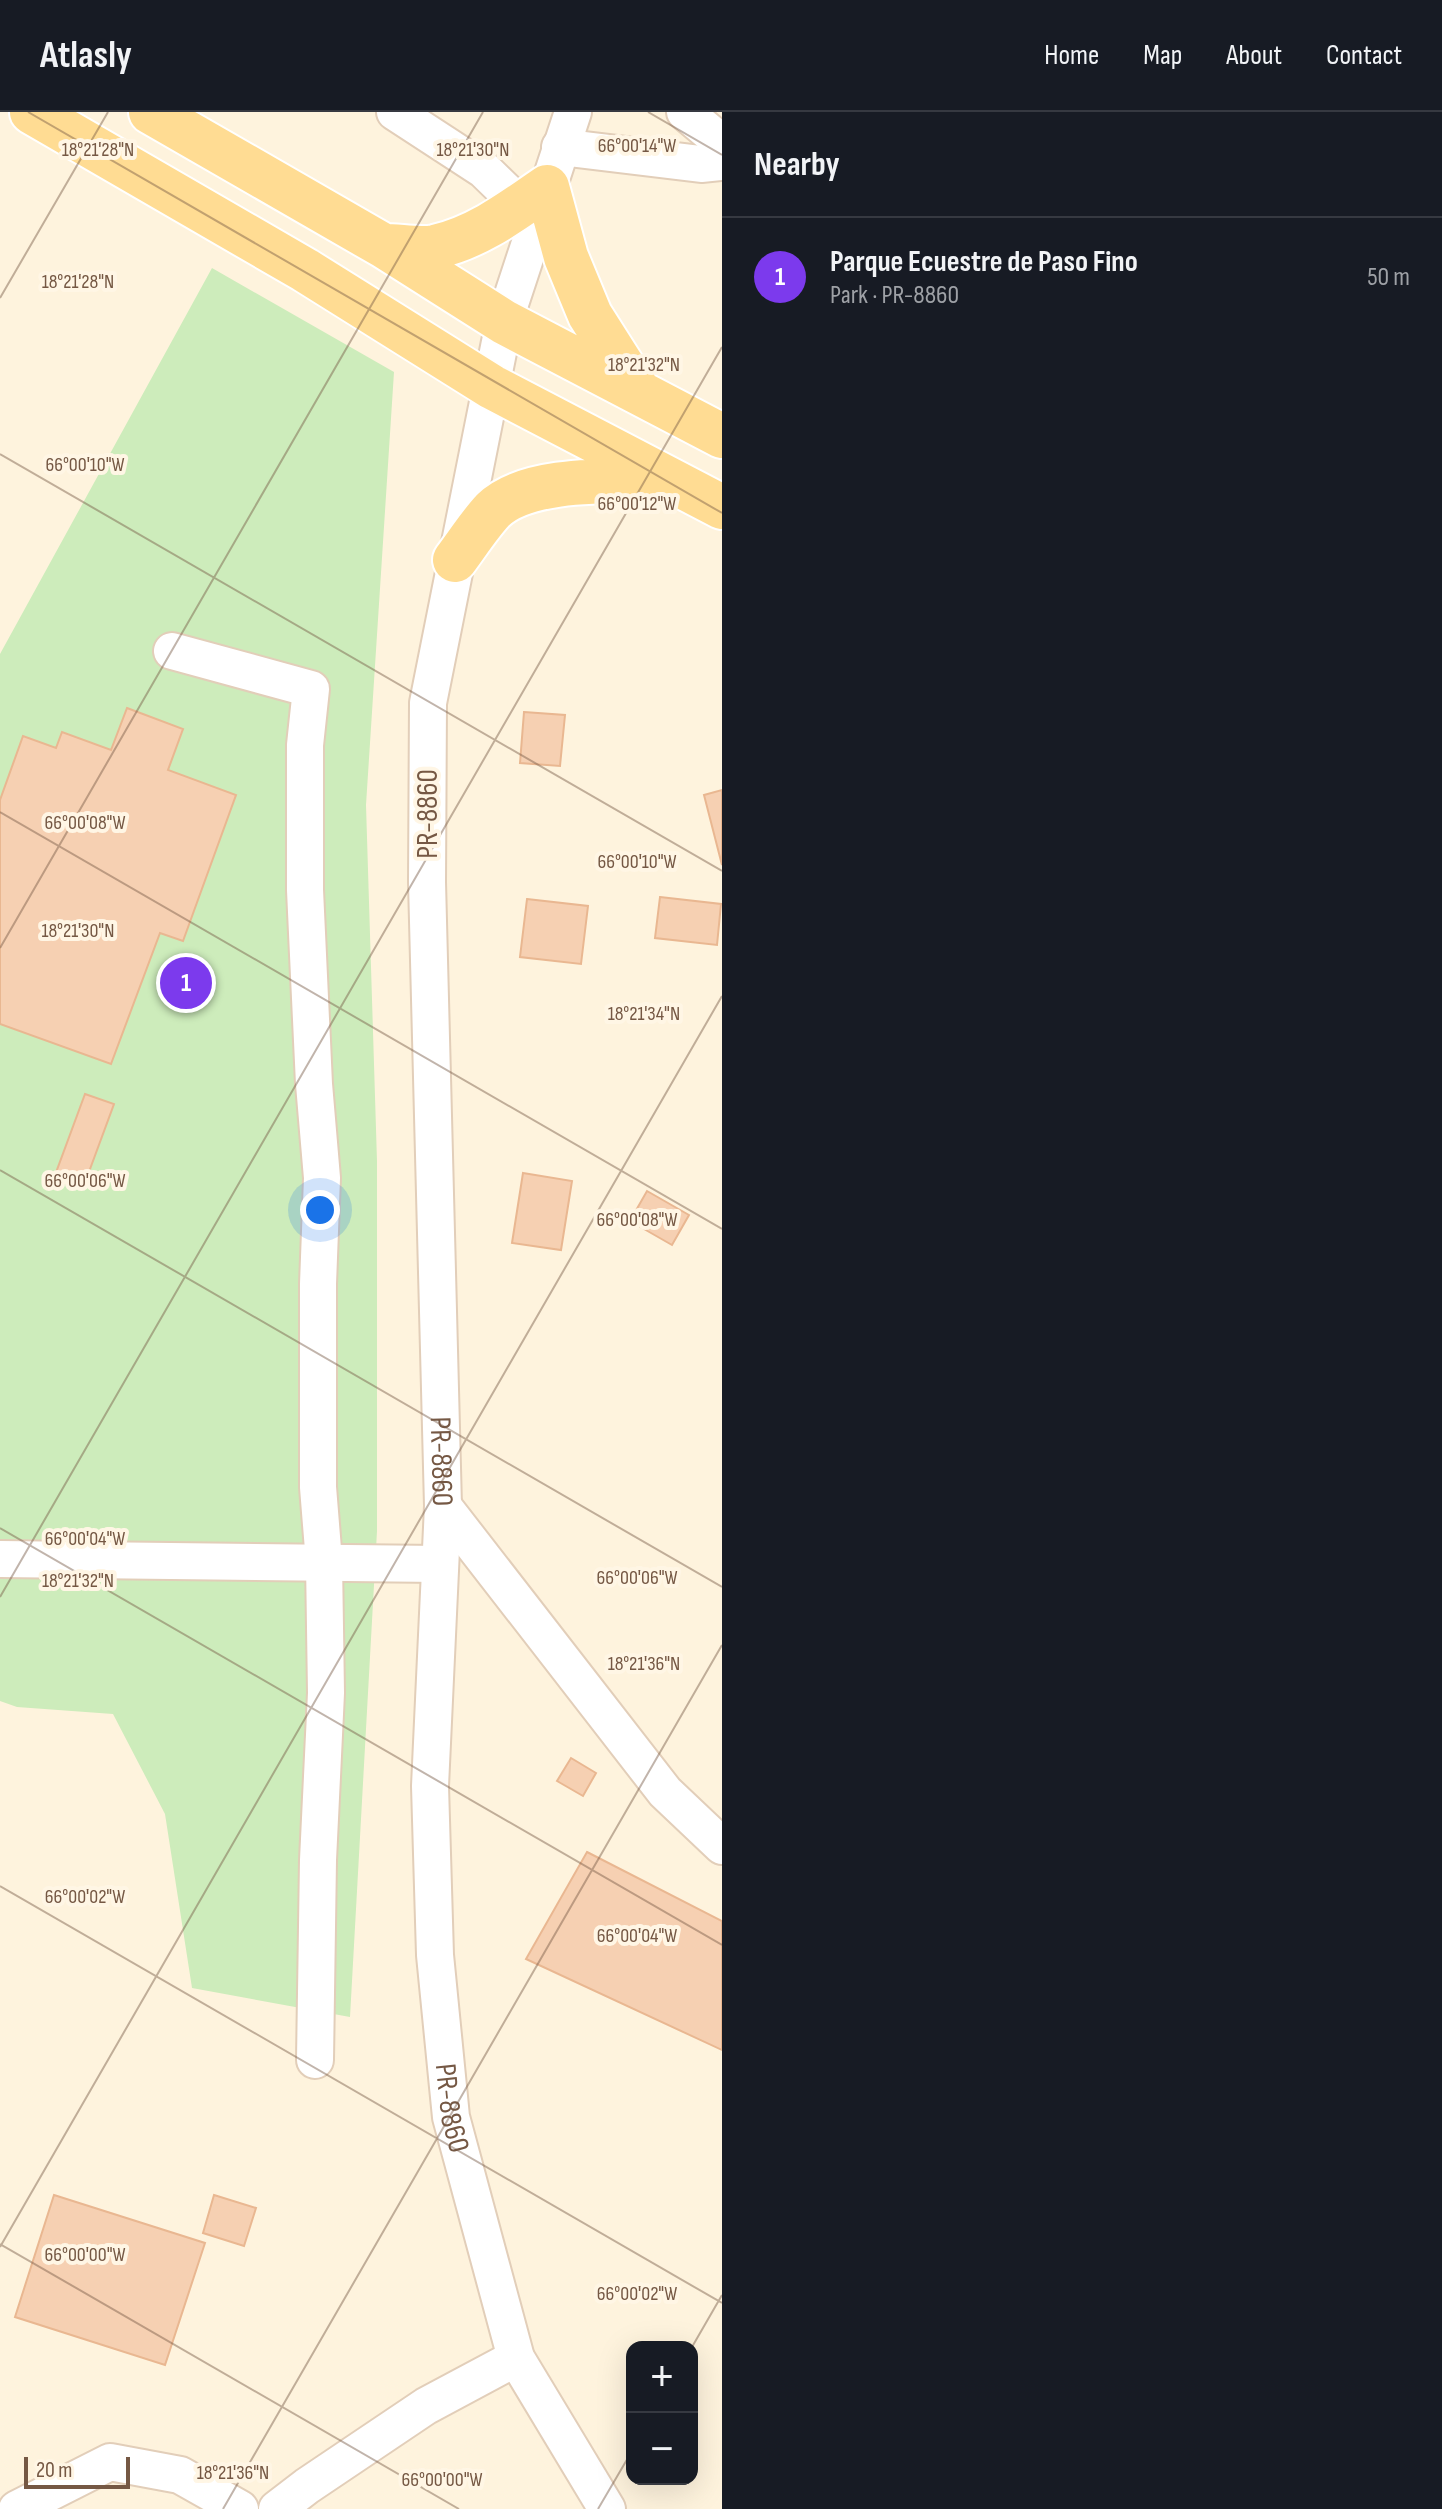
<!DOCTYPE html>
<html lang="en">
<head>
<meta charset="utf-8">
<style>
	body { margin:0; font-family:"Sofia Sans Condensed",sans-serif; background:#20242c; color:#f1f3f6 }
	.controls { position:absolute; right:24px; bottom:24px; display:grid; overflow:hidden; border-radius:16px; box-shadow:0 8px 32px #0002 }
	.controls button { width:72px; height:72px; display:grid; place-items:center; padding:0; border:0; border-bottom:2px solid #363941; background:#171b24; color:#f1f3f6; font:40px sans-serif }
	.scale { position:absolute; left:24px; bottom:20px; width:106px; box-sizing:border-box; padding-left:8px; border:4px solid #755844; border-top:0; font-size:22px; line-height:28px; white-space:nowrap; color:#755844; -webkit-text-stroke:6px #fff6e5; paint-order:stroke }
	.you { position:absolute; left:320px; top:1098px; width:28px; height:28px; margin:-20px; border:6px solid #fff; border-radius:50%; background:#1a73e8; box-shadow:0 0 0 12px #1a73e833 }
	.badge { display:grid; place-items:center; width:52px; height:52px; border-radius:50%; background:#7c3aed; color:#fff; font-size:26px; font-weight:700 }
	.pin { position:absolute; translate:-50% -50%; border:4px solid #fff; box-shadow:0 2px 8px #0006 }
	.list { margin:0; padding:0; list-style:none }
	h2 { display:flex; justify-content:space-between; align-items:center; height:104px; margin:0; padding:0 32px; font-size:34px }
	h2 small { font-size:26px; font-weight:400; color:#9ea1a6 }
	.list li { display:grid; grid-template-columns:52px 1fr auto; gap:24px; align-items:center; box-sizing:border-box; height:120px; padding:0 32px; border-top:2px solid #363941 }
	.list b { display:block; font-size:30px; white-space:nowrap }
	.list p { margin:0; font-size:26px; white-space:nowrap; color:#9ea1a6 }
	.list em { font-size:26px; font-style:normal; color:#9ea1a6 }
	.map { position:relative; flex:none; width:722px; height:2397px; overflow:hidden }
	header { display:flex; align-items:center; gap:48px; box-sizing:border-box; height:112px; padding:0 40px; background:#171b24; border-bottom:2px solid #363941 }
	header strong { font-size:38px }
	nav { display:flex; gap:44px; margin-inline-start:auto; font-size:28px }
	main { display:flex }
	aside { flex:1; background:#171b24 }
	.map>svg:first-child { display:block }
</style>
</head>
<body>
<header>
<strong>Atlasly</strong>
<nav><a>Home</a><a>Map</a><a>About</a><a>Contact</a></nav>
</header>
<main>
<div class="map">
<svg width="722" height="2397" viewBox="0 0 722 2397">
	<rect width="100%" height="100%" fill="#fef3dd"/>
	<path fill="#cdecbb" d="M212,156L394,260L366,693L377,1049V1419L350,1905L192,1876L165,1702L113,1602L17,1595L0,1589V542Z"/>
	<path fill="#f6d0b2" stroke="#e9b791" stroke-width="2" d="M127,596L183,617L168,658L236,683L183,829L160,821L111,952L0,912V688L23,624L56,636L62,620L111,638Z
		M524,600L565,603L560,654L520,651Z
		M722,678V753L704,683Z
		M660,785L721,792L717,833L655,826Z
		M527,787L588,794L581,852L520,845Z
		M85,982L114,992L83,1076L54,1066Z
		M523,1061L572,1069L561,1138L512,1131Z
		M647,1079L689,1103L672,1133L630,1109Z
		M571,1646L596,1661L583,1684L557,1669Z
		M587,1740L722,1809V1938L526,1847Z
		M54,2083L205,2131L165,2253L15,2205Z
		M214,2083L256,2096L244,2134L203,2121Z"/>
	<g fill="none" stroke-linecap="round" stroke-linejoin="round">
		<g stroke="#e2ceb9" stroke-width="40">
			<g id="minor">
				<path d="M395,0L484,58L520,93"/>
				<path id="s1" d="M573,0L504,210L428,591L427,770L443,1394L430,1674L435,1843L451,2005L516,2246L607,2397"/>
				<path d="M685,0L722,31"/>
				<path d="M560,35L701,52L722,50"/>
				<path d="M172,539L311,577L305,633V778L314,972L322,1066L318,1172V1375L324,1450L326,1581L318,1748L315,1948"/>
				<path d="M443,1394L665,1680L722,1734"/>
				<path d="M0,1447L440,1452"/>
				<path d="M17,2397L110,2350L180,2363L240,2397"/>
				<path d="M277,2397L307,2374L426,2294L516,2246"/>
			</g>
		</g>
		<g stroke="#fff" stroke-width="48">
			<path id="major" d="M32,0L305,158L492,275L722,395
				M151,0L384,134L504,210L722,324
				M384,134C400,134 420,138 435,135C478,125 511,100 547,75L566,145L590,203L637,277
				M455,448C467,432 479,413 493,398C529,363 620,370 669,368"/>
		</g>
		<use href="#minor" stroke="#fff" stroke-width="36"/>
		<use href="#major" stroke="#ffdc93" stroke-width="44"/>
	</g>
	<path fill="none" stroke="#755844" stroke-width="2" stroke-opacity="0.45" d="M28,0L722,401M648,0L722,43M0,186L108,0M0,342L722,759M0,700L722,1117M0,836L483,0M0,1058L722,1475M0,1416L722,1833M0,1485L722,235M0,1774L722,2191M0,2132L459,2397M0,2135L722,884M692,2235L722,2183M223,2397L722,1533M598,2397L632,2339"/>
	<g text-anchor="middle" stroke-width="8" stroke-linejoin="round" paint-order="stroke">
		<g font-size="30" fill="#755844" stroke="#fff6e5">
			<text transform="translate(427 702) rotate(-90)" y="10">PR-8860</text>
			<text dy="10" stroke="none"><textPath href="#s1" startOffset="1368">PR-8860</textPath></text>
			<text dy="10" stroke="none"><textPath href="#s1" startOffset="2016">PR-8860</textPath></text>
		</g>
	</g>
	<g font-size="20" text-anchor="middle" fill="#755844" stroke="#fff6e5" stroke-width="8" stroke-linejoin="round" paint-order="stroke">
		<text x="637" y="40">66°00'14"W</text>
		<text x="98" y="44">18°21'28"N</text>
		<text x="473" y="44">18°21'30"N</text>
		<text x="78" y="176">18°21'28"N</text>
		<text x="644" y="259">18°21'32"N</text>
		<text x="85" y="359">66°00'10"W</text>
		<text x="637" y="398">66°00'12"W</text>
		<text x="85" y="717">66°00'08"W</text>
		<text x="637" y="756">66°00'10"W</text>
		<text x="78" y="825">18°21'30"N</text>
		<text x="644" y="908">18°21'34"N</text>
		<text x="85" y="1075">66°00'06"W</text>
		<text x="637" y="1114">66°00'08"W</text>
		<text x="85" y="1433">66°00'04"W</text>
		<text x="637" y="1472">66°00'06"W</text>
		<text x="78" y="1475">18°21'32"N</text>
		<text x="644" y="1558">18°21'36"N</text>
		<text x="85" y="1791">66°00'02"W</text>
		<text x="637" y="1830">66°00'04"W</text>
		<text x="85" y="2149">66°00'00"W</text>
		<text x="637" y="2188">66°00'02"W</text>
		<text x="233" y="2367">18°21'36"N</text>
		<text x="442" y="2374">66°00'00"W</text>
	</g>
</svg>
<div class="controls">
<button>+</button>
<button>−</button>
</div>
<div class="scale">20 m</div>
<div class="you"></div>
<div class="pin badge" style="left:186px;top:871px">1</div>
</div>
<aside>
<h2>Nearby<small></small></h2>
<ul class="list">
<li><span class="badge">1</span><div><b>Parque Ecuestre de Paso Fino</b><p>Park · PR-8860</p></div><em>50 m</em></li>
</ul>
</aside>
</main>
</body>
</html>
